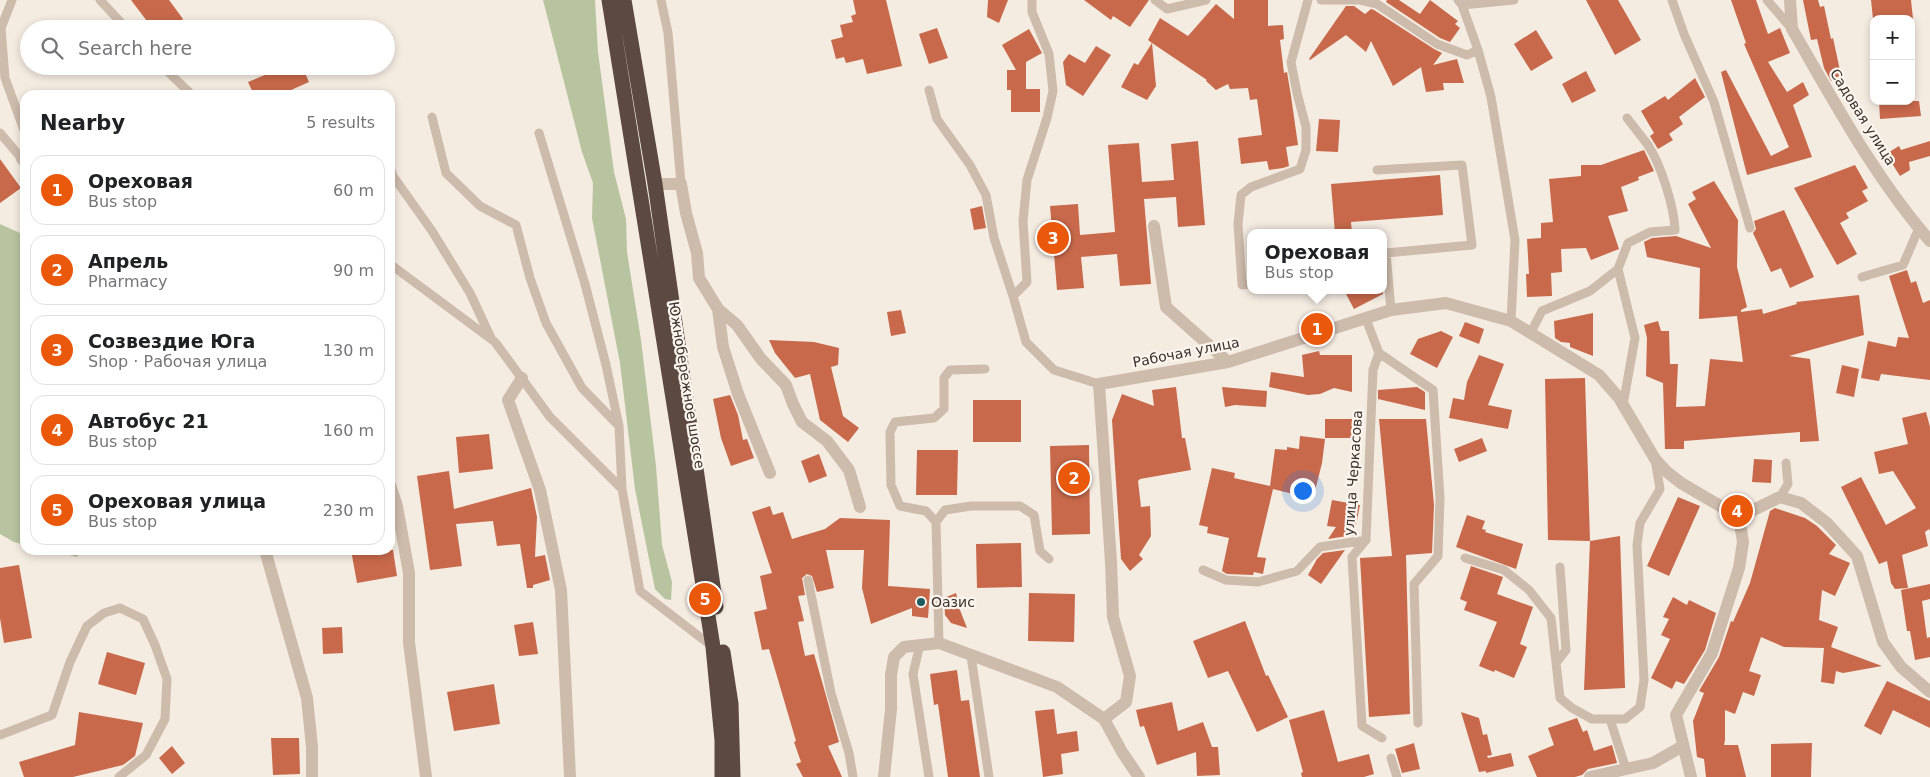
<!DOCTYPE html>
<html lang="en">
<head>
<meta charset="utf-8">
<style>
	body { margin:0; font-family:"DejaVu Sans",sans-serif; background:#f2f2f2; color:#202124 }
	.controls { position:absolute; right:15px; top:15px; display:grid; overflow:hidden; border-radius:10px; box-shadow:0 2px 8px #0003 }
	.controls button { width:45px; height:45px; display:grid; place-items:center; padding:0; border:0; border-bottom:1px solid #e0e0e0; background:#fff; color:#202124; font:25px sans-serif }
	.you { position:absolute; left:1302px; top:490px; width:18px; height:18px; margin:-12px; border:4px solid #fff; border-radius:50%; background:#1a73e8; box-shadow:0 0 0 8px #1a73e833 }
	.badge { display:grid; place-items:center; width:32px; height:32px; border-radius:50%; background:#ea580c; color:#fff; font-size:16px; font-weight:700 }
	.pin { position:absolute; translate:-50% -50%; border:2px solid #fff; box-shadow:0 1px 5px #0006 }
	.popup { position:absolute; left:1247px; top:229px; width:140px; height:65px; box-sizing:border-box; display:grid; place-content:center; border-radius:10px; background:#fff; filter:drop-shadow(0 1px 4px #0005); font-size:16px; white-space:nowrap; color:#757577 }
	.popup b { font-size:19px; color:#202124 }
	.popup::after { content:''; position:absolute; left:50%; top:100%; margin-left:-10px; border:10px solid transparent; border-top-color:#fff }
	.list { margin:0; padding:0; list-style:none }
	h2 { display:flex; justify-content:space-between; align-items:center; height:65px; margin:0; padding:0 20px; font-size:21px }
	h2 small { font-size:16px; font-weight:400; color:#757577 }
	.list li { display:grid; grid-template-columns:32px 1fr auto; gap:15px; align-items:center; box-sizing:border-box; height:70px; margin:0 10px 10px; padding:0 10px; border:1px solid #e0e0e0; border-radius:15px }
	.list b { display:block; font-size:19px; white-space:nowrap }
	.list p { margin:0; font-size:16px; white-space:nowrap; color:#757577 }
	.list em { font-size:16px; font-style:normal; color:#757577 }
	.icon { flex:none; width:28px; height:28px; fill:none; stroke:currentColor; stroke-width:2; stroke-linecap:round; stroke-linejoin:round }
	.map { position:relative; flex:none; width:1930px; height:777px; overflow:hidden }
	.search { position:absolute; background:#fff; box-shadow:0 2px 8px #0003; left:20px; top:20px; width:375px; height:55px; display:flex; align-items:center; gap:12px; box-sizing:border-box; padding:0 18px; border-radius:28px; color:#757577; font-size:19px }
	.panel { position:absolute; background:#fff; box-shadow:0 2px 8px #0003; left:20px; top:90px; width:375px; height:465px; border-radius:15px }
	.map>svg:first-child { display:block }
</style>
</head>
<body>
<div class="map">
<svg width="1930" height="777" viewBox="0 0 1930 777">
	<rect width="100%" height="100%" fill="#f4ebe1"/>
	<path fill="#b8c4a0" d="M543,0H595L598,52L614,172L626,219L627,252L641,340L656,466L662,545L672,582L671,600L665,599L655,589L635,489L620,363L592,218L593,183L582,152Z
		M0,224L22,234L25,232V545L14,542L0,534Z
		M48,550H80L77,557Z"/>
	<path fill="#c8694b" d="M131,0H169L183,19L171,29H153Z
		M853,0H886L902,66L867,74L863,59L846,63L844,57L836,59L831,40L843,37L840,25L853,22L851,16L856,14Z
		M988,0H1008L999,23L987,17Z
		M1084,0H1149L1130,27L1113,16L1111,20Z
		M1234,0H1268V26L1283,25L1284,39L1280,40L1284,73L1287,72L1291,96L1298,145L1286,147L1289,166L1283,168L1269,170L1267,161L1241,164L1238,138L1262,135L1257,99L1250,100L1248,88L1230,89L1228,84L1216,90L1206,81L1207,80L1152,43L1156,86L1147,100L1121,87L1134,63L1138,65L1152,43L1148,40L1160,18L1188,36L1216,4L1234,19Z
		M1387,0H1399L1420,14L1430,0L1458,21L1455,24L1460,28L1450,42L1440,38L1386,2Z
		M1586,0H1618L1641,40L1615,55Z
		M1731,0H1756L1768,34L1780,28L1790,53L1768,62L1787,92L1803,82L1809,95L1793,105L1812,157L1747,175L1721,72L1726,70L1771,156L1789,147L1744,44L1746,43Z
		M1803,0H1818L1820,7L1824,6L1831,39L1833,38L1841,75L1831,81L1824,68L1817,39L1811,40Z
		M1871,0H1911L1913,19H1873Z
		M1346,6H1354L1365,14L1371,9L1374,10L1434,49L1442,53L1433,65L1457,59L1464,83H1443L1444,90L1426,92L1421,67L1393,86L1371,41L1366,52L1346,35L1310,60L1309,59Z
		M937,28L948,58L929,64L919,34Z
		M1029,29L1042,53L1026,62V89H1040V112H1011V90H1007V70H1016L1002,45Z
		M1536,30L1553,58L1531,71L1514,44Z
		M1096,46L1111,55L1083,96L1066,85L1063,62L1069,54L1085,63Z
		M286,66H302L309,82L280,95H254L248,82Z
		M1586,71L1596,91L1572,103L1562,84Z
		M1695,78L1705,97L1679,117L1683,124L1669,134L1673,140L1658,149L1650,136L1654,133L1641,111L1665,96L1668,100Z
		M1879,101H1919L1921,116L1880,119Z
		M1319,119L1340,120L1338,152L1316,151Z
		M1198,141L1205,225L1178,227L1176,197L1144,199L1151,284L1120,286L1117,254L1081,257L1084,288L1057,290L1050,206L1078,204L1080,235L1115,232L1108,145L1139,143L1142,182L1174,180L1171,144Z
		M1930,141V156L1909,162L1910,170L1900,176L1886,154L1899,146L1901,150Z
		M1644,150L1654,171L1638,177L1639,180L1621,187L1628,211L1608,216L1619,249L1591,260L1586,248L1561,249L1562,272L1551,273L1552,296L1527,297L1526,274H1529L1527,239L1541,238V223L1553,222L1549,179L1581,176V165H1601Z
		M0,159L21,188L0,203Z
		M1855,165L1868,188L1862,191L1868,201L1846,213L1849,218L1840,223L1857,254L1837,265L1794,188Z
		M1440,175L1443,215L1351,222L1352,233H1335L1331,184Z
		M1714,181L1738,220L1737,267L1747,307L1741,310V312L1762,309L1763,314L1797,304L1796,302L1859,295L1864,335L1789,356L1810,359L1819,441L1800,442V432L1684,441V449H1665L1663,383L1646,376L1647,338L1644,325L1658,321L1661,331H1669L1670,364H1678L1676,407L1705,406L1710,359L1743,362L1737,316L1699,319L1700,268L1647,257L1644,242L1652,238L1676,236L1711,248L1688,204L1696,199L1692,192Z
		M982,206L986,228L974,230L970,209Z
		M1784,210L1814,277L1790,288L1781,268L1771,272L1753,233L1756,229L1754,221Z
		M1907,270L1911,283L1916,281L1923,303L1930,300V380L1881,374L1879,381L1861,378L1868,341L1896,347L1898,337L1909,338L1889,276Z
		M1354,290H1383V294L1354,309L1346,294Z
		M901,310L906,333L891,336L887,312Z
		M1593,313V356L1570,347V343L1561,342L1555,338L1554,321Z
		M1465,322L1484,329L1479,344L1459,336Z
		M1441,331L1453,337L1437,368L1410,354L1418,339Z
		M769,340L814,342L839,348L838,365L831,367L843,416L859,428L848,442L820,420L810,374L795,378L775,353Z
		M1319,351L1320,355H1352V392L1334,388L1320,394L1308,395L1269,387L1271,372L1304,377L1302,355Z
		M1479,355L1504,364L1488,405L1512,410L1508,429L1449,418L1453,398L1464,400L1467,382Z
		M1842,365L1859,369L1854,397L1836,393Z
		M1585,378L1590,541L1620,536L1625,688L1584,690L1590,541L1548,540L1545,379Z
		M1176,387L1182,438H1185L1191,470L1140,479L1138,481L1141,507L1150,506L1151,536L1139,555L1143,559L1130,571L1121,559L1112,420L1122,394L1154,406L1152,390Z
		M1222,387L1267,391L1266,407L1235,405L1225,407Z
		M1417,387L1425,392V410L1378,399V390Z
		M730,395L738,415L743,440L747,439L754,458L731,466L721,438L713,399Z
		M973,400H1021V442H973Z
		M1926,412L1930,427V531L1929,529L1925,532L1928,546L1902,555L1908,588L1895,589L1891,583L1887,561L1879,564L1841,487L1861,477L1886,525L1916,508L1893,471L1879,474L1874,452L1908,444L1902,418Z
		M1325,419H1352V438H1325Z
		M1379,419H1426L1434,505L1432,553L1406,555L1410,714L1369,717L1360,558L1392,556Z
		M489,434L493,469L459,473L456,437Z
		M1300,436L1325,439L1322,463L1313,499L1273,489L1257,557L1266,558L1263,574L1254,572L1253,575L1227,574L1222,571L1229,538L1207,533L1208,527L1199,525L1212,468L1235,473L1234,478L1270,486L1275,449L1287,450V447L1299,449Z
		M1482,438L1487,451L1459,462L1454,449Z
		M1089,445L1090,534L1052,535L1050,446Z
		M917,450H958L957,495H916Z
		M819,454L827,476L809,483L801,461Z
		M1754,459L1772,460L1771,483L1752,482Z
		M449,471L454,509L531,488L537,517L535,557L545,555L550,580L533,585V588H527L520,544L497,546L493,521L456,524L462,566L430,570L417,476Z
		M1678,497L1700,506L1669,576L1647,566Z
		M1332,500L1360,505L1354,535L1328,539L1336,527L1327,526Z
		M770,506L773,515L783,512L792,539L825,529L840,518L890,520L888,586L930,589L928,618L912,616V608L871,624L862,588L864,550H826L834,588L817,592L812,576L807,574L802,578L805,595L798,596L804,621L798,622L805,656L814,654L823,685L839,742L828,746L842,777H803L796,764L801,762L794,742L796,741L769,649L762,650L754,612L767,609L760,576L772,573L752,512Z
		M1775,508L1805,518L1817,526L1836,545L1829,554L1850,563L1835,596L1822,590L1819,620L1838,627L1831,647L1882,666L1843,673L1836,671L1834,684L1821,682L1824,648L1784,647L1761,637L1749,671L1761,675L1754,696L1743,692L1735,714L1725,710V740L1724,745H1738L1746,777H1706L1704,759L1697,757L1693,721L1704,693L1699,691L1719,657L1731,621L1733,622L1750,583L1770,511Z
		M1467,515L1485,521L1482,529L1486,530L1485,532L1523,544L1516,569L1456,547Z
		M1021,543L1022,587L977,588L976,544Z
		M351,550H393L397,576L357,583Z
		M1345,550L1321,584L1308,575L1317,559L1323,553Z
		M19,565L32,638L4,643L0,618V568Z
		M1471,566L1503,577L1497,594L1533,607L1520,644L1527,647L1514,678L1495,670L1494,672L1479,666L1497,622L1464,610L1467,602L1460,599Z
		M1930,584V599L1922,601L1927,638L1930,637V657L1915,660L1910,631H1907L1901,590Z
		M956,593L960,610L967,628L951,623L945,615L944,598Z
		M1029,593L1075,594L1074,642L1028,641Z
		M1673,597L1687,605L1689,600L1716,613L1705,650L1684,684L1676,681L1672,689L1651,678L1670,639L1661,635L1669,619L1663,617Z
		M1245,621L1266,676L1268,675L1288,717L1257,732L1228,671L1208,678L1193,641Z
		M533,622L538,654L519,656L514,625Z
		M342,627L343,653L323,654L322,628Z
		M107,652L145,663L136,695L98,684Z
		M957,670L961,701L969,700L980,777H948L938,704L934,705L930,674Z
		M1887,681L1930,701V728L1893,710L1881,735L1864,726Z
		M494,684L500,724L454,731L447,692Z
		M1172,702L1178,731L1203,722L1212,747H1218L1220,775L1197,776L1196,752L1157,765L1144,726L1140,727L1136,710Z
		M1054,709L1057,734L1077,731L1079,751L1061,754L1063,774L1043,777L1035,711Z
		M1324,710L1338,762L1369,754L1374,774L1364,777H1302L1301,773L1303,772L1289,720Z
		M79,712L143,723L135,756L123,765L73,777H24L19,762L75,745Z
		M1461,712L1479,718L1483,735L1487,734L1492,755L1487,756L1488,758L1511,753L1514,766L1486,773V771L1479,772Z
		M1577,718L1583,732L1587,730L1594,751L1612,745L1617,763L1588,769L1582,775L1575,777H1537L1528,756L1554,745L1548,728Z
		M271,738H299L300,774L273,775Z
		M1414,743L1420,769L1402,773L1395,749Z
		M1812,743L1811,777H1771V744Z
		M172,746L185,763L172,774L159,758Z"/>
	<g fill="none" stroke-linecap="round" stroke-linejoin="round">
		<path stroke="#cdbbac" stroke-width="9" d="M12,0L1,28L5,78L25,133
			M100,0L127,29
			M661,0L668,33L681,184
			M1032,0V12L1049,54L1053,91L1047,118L1027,180L1023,221L1027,282L1013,296L1026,342L1054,370L1099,384
			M1155,0L1167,9L1206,0
			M1321,0H1360L1377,4L1437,44L1467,55L1478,50
			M1458,0L1462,5L1478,50L1491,97L1515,240L1511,321
			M1672,0L1684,34L1714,102L1750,228
			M1767,0L1792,29
			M1462,5L1514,0
			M162,66L192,95
			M929,90L937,119L970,165L986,195L994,238L1013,296
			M432,117L446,173L480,206L516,225L530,278L546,323L582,388L619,426
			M0,133L22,159L25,156
			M539,133L585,284L606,365L619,426L622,489
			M390,167L393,176L432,231L470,293L491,338
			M1377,170L1462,165L1472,245L1386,253L1391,310
			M390,264L495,342L550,417L622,489L640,591L713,647
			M1618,269L1635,338L1623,405
			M1862,277L1903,265L1919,228
			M1251,284L1242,285L1238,224L1241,195L1251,187L1300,169L1306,150V127L1297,93L1291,62L1308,0
			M1366,319L1379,353L1373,370L1366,540L1352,557L1362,726L1382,738
			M1531,332L1542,311L1590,291L1618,269L1628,243L1650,232L1675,230C1674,206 1661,165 1648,145C1641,136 1634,127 1627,118
			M1379,353L1433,390L1440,498L1438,556L1414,584L1418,723
			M1780,497L1788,484L1786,463
			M936,522L945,510L971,506H1020L1034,515L1040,551L1049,559
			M1465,558L1504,570L1529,590L1551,618L1560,698L1572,708L1592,719H1625L1640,707L1644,680L1637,545L1640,523L1660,489L1655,459
			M1203,570L1226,580L1258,582L1297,571L1320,547L1366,540
			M808,580L831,693L849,753L853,777
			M939,643L936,522L926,511L900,506L891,485L890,432L895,422L934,418L944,409V378L950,370L985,369
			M920,644L913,674L929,777
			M971,656L989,777
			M1556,663L1566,650L1560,567
			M1610,719L1626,769
			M0,735L52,715L70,662L87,626L104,613L120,608L143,619L155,645L167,679L165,719L146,755L119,777
			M1391,758L1397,777"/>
		<path stroke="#cdbbac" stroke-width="12" d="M1790,0L1792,29L1795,34C1836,105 1876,179 1930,241
			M22,159L25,162
			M655,184H681L686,213L697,253L699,278L718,309L737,325L761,359L786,385L793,404L802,422L827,441L849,470L860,507
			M1154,226L1166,307L1228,362
			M718,309L723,347L738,394L770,473
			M522,378L508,400L540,490L561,590L570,777
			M390,485L397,506L409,573V642L426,777
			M1739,517L1780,497L1801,503L1827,523L1857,556L1883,642L1901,667L1930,692
			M265,550L307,698L312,747V777
			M1104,719L1122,752L1139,777
			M884,777L891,709V675L894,657L904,647L939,643L1057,687L1104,719L1126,702L1130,676L1113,617L1111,562L1099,384L1228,362L1391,310L1446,303L1511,321L1599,375L1619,398L1655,459L1667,472L1681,483L1739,517
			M1590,777L1653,763L1683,746
			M1691,777L1676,715L1712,653L1739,568L1743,542L1739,517"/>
		<path stroke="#5c4a42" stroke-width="15" d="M609,0L713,647L722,740V777
			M624,0L655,184L716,607
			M723,652L731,704L733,777"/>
	</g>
	<circle fill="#1f5a5e" stroke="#fbf5ee" stroke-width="2" cx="921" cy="602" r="5"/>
	<g text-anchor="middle" stroke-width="4.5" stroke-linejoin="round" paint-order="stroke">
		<g font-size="14" fill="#3b302b" stroke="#fbf5ee">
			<text transform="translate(1863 117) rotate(58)" y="5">Садовая улица</text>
			<text transform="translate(1186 352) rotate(-11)" y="5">Рабочая улица</text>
			<text transform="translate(687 385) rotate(81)" y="5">Южнобережное шоссе</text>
			<text transform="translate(1353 473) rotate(-86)" y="5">улица Черкасова</text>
		</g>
		<g font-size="14" fill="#3b302b" stroke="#fbf5ee" text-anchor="start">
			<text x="931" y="607">Оазис</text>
		</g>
	</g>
</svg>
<div class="controls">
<button>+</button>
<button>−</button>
</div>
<div class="you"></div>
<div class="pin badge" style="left:1317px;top:329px">1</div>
<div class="popup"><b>Ореховая</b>Bus stop</div>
<div class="pin badge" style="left:1074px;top:478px">2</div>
<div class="pin badge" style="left:1053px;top:238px">3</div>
<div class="pin badge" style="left:1737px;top:511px">4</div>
<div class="pin badge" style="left:705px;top:599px">5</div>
<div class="search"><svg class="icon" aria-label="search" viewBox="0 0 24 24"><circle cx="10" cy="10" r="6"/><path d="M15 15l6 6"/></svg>Search here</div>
<section class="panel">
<h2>Nearby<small>5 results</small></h2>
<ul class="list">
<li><span class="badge">1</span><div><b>Ореховая</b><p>Bus stop</p></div><em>60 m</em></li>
<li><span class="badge">2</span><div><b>Апрель</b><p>Pharmacy</p></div><em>90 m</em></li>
<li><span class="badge">3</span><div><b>Созвездие Юга</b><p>Shop · Рабочая улица</p></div><em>130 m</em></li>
<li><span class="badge">4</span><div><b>Автобус 21</b><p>Bus stop</p></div><em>160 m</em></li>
<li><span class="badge">5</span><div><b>Ореховая улица</b><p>Bus stop</p></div><em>230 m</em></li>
</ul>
</section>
</div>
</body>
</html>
